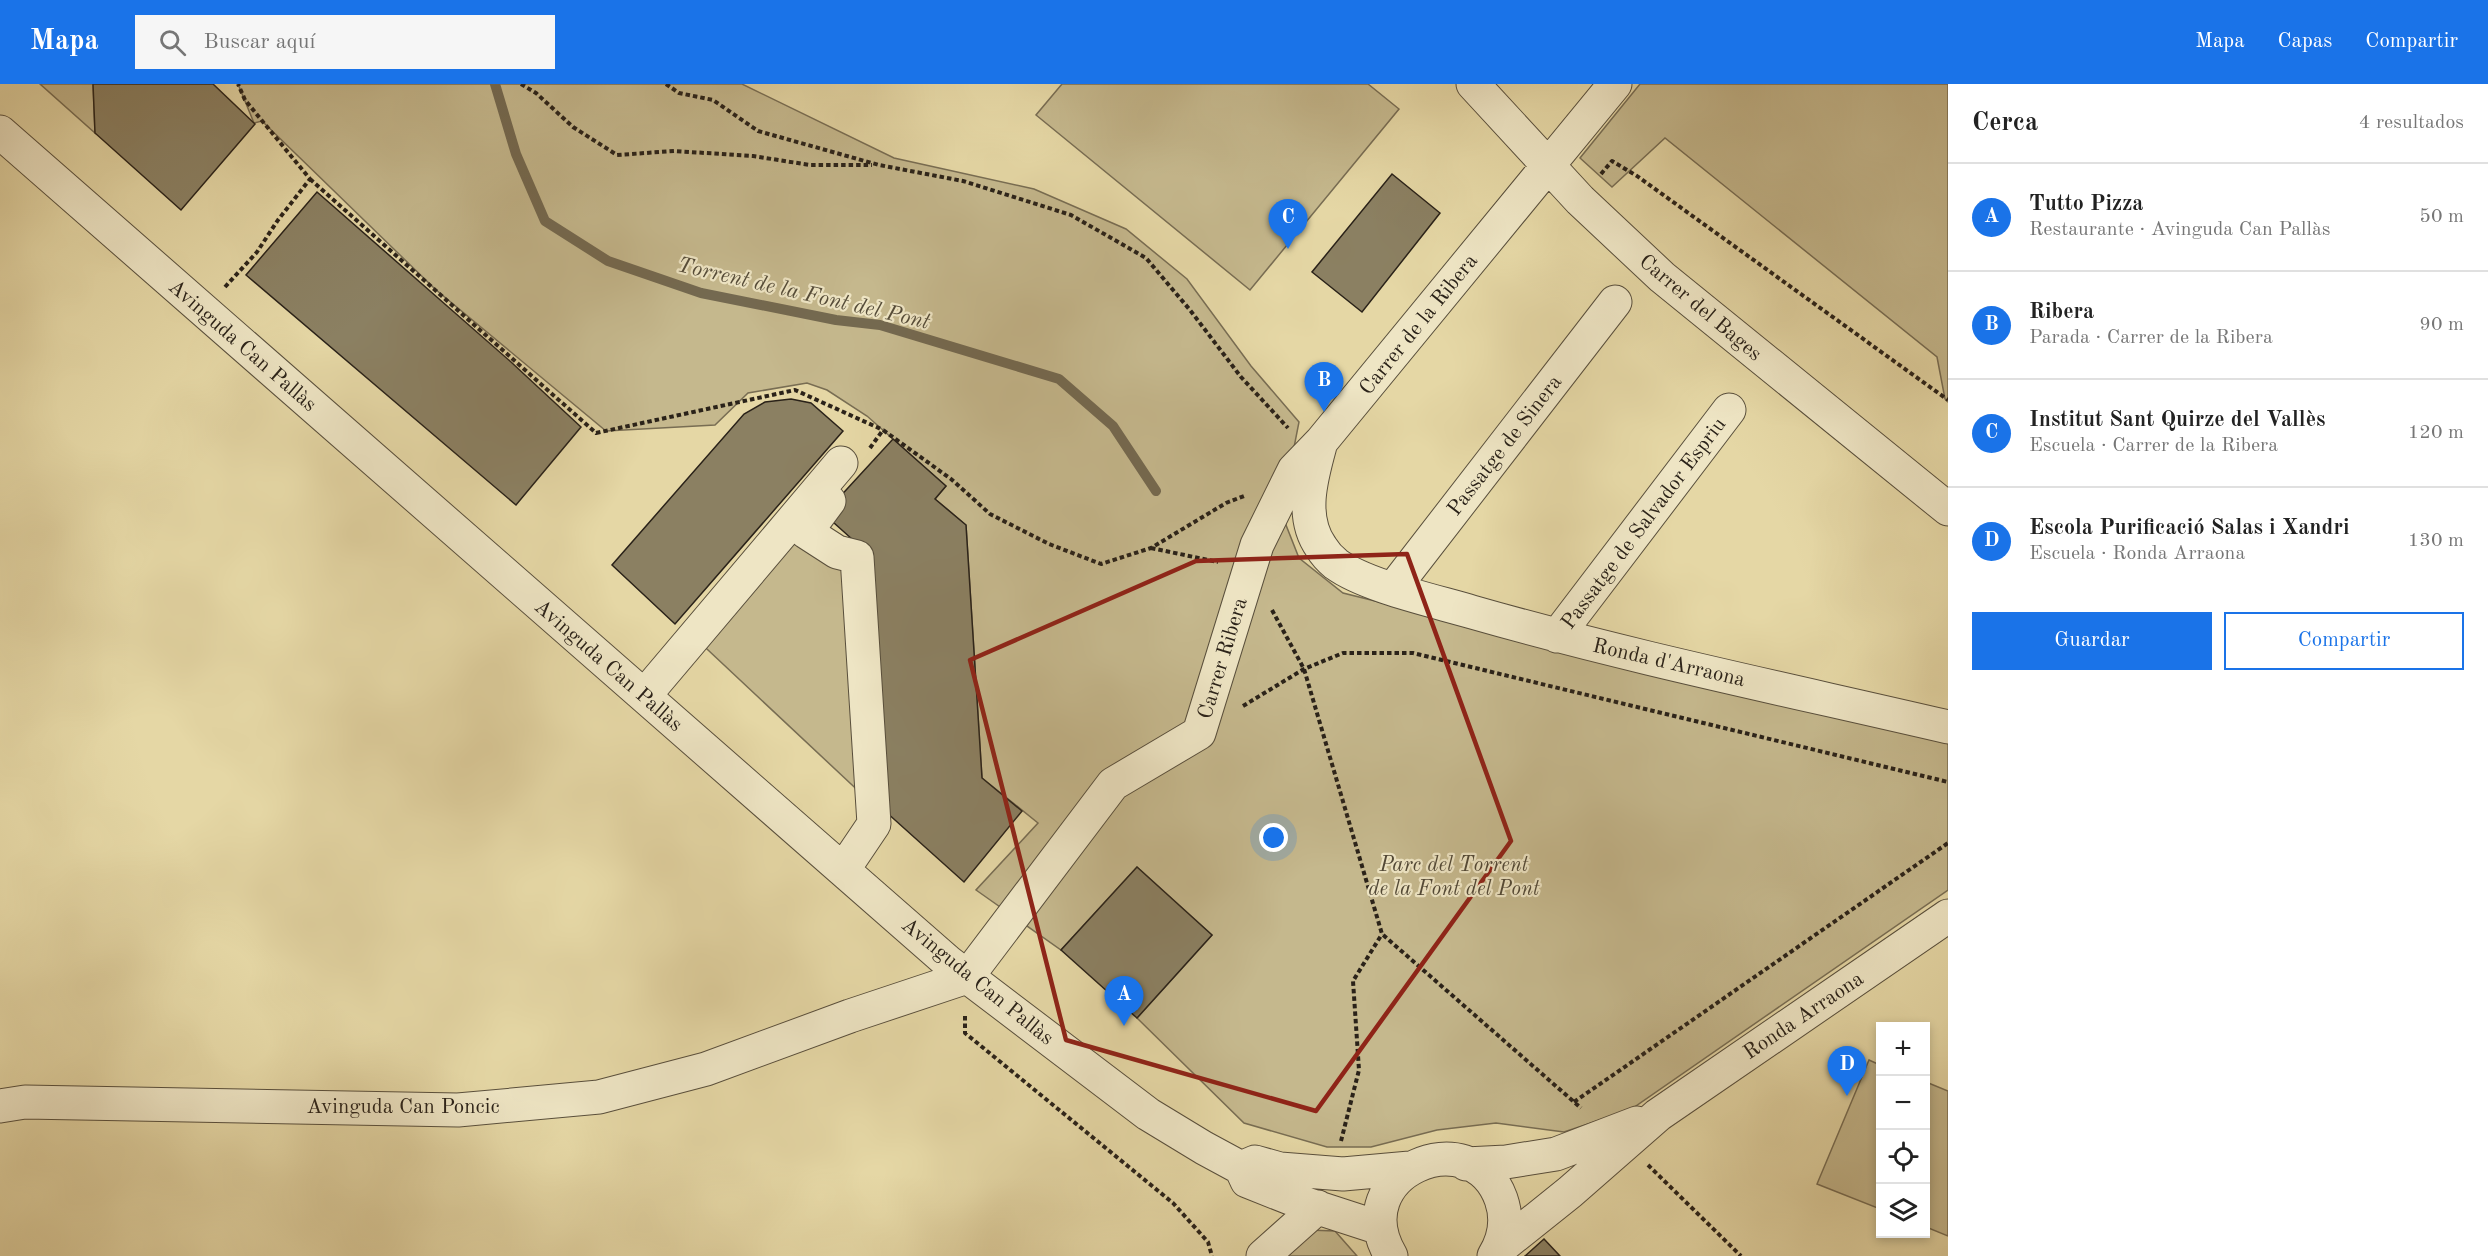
<!DOCTYPE html>
<html lang="es">
<head>
<meta charset="utf-8">
<style>
	body { margin:0; font-family:"Old Standard TT",serif; background:#f6f6f6; color:#222 }
	.controls { position:absolute; right:18px; bottom:18px; display:grid; overflow:hidden; border-radius:0px; box-shadow:0 3px 9px #0003 }
	.controls button { width:54px; height:54px; display:grid; place-items:center; padding:0; border:0; border-bottom:2px solid #e0e0e0; background:#fff; color:#222; font:30px sans-serif }
	.you { position:absolute; left:1274px; top:754px; width:21px; height:21px; margin:-15px; border:4px solid #fff; border-radius:50%; background:#1a73e8; box-shadow:0 0 0 9px #1a73e833 }
	.badge { display:grid; place-items:center; width:39px; height:39px; border-radius:50%; background:#1a73e8; color:#fff; font-size:20px; font-weight:700 }
	.pin { position:absolute; translate:-50% -50px; filter:drop-shadow(0 2px 3px #0008) }
	.pin::after { content:''; position:absolute; top:32px; width:21px; height:18px; background:inherit; clip-path:polygon(0 0,100% 0,50% 100%) }
	.list { margin:0; padding:0; list-style:none }
	h2 { display:flex; justify-content:space-between; align-items:center; height:78px; margin:0; padding:0 24px; font-size:26px }
	h2 small { font-size:20px; font-weight:400; color:#767676 }
	.list li { display:grid; grid-template-columns:39px 1fr auto; gap:18px; align-items:center; box-sizing:border-box; height:108px; padding:0 24px; border-top:2px solid #e0e0e0 }
	.list b { display:block; font-size:22px; white-space:nowrap }
	.list p { margin:0; font-size:20px; white-space:nowrap; color:#767676 }
	.list em { font-size:20px; font-style:normal; color:#767676 }
	.actions { display:flex; gap:12px; padding:18px 24px }
	.actions a { flex:1; padding:14px 0; border:2px solid #1a73e8; border-radius:0px; text-align:center; font-size:21px; color:#1a73e8 }
	.actions .main { background:#1a73e8; color:#fff }
	.icon { flex:none; width:33px; height:33px; fill:none; stroke:currentColor; stroke-width:2; stroke-linecap:round; stroke-linejoin:round }
	.map { position:relative; flex:none; width:1948px; height:1172px; overflow:hidden }
	header { display:flex; align-items:center; gap:36px; box-sizing:border-box; height:84px; padding:0 30px; background:#1a73e8; color:#fff }
	header strong { font-size:28px }
	nav { display:flex; gap:33px; margin-inline-start:auto; font-size:21px }
	.search { width:420px; height:54px; background:#f6f6f6; display:flex; align-items:center; gap:15px; box-sizing:border-box; padding:0 21px; border-radius:0px; color:#767676; font-size:22px }
	main { display:flex }
	aside { flex:1; background:#fff }
	.map>svg:first-child { display:block }
</style>
</head>
<body>
<header>
<strong>Mapa</strong>
<div class="search"><svg class="icon" aria-label="search" viewBox="0 0 24 24"><circle cx="10" cy="10" r="6"/><path d="M15 15l6 6"/></svg>Buscar aquí</div>
<nav><a>Mapa</a><a>Capas</a><a>Compartir</a></nav>
</header>
<main>
<div class="map">
<svg width="1948" height="1172" viewBox="0 0 1948 1172">
	<rect width="100%" height="100%" fill="#e5d7a5"/>
	<filter id="stains"><feTurbulence type="fractalNoise" baseFrequency=".00333" numOctaves="4"/><feColorMatrix values="0 0 0 0 .2 0 0 0 0 .09 0 0 0 0 .02 0 0 0 .5 -.17"/></filter>
	<radialGradient id="worn" r=".72"><stop offset=".6" stop-color="#630" stop-opacity="0"/><stop offset="1" stop-color="#630" stop-opacity=".3"/></radialGradient>
	<path fill="#c5b88d" stroke="#786d53" stroke-width="1.5" d="M40,0H93L95,49Z
		M238,0H742L894,74L1034,105L1126,145L1187,195L1251,282L1299,338L1286,404V441L1299,474L1343,509L1948,659V806L1630,1026L1564,1048L1496,1039L1437,1046L1371,1063H1327L1244,1039L1137,934L1212,851L1137,783L1061,866L976,806L1038,739L982,694L966,441L935,415L946,402L867,332L827,306L807,299L748,309L715,341L606,347L435,205L262,37L254,39Z
		M1062,0H1368L1399,25L1250,206L1036,31Z
		M1640,0H1948V318L1945,315L1937,273L1665,54L1612,103L1580,74Z
		M792,445L854,477L867,715L692,551Z
		M1869,976L1880,981V1125L1817,1100Z
		M1926,998L1948,1007V1152L1926,1143Z
		M1308,1146L1335,1147L1357,1172H1280Z"/>
	<g fill="none" stroke-linecap="round" stroke-linejoin="round">
		<path stroke="#746950" stroke-width="10" d="M495,0L516,70L545,137L608,177L701,209L836,236L880,241L1059,295L1113,342L1156,407"/>
	</g>
	<path fill="#8b8062" stroke="#2a2219" stroke-width="1.5" d="M93,0H213L255,40L181,126L95,49Z
		M1392,90L1440,129L1362,228L1312,188Z
		M317,108L511,278L581,343L516,421L246,191Z
		M791,315L811,319L843,347L675,540L612,481L744,330L765,318Z
		M893,355L946,402L935,415L966,441L982,694L1022,727L964,798L876,719L862,464L824,430Z
		M1137,783L1212,851L1137,934L1061,866Z
		M1544,1155L1560,1172H1525Z"/>
	<g fill="none" stroke-linecap="round" stroke-linejoin="round">
		<g stroke="#594f3c" stroke-width="35">
			<path id="minor" d="M1473,0L1580,116L1662,193L1948,425
				M1615,0L1321,358C1312,391 1299,432 1321,463C1324,468 1331,476 1336,480C1366,502 1435,517 1472,528C1629,573 1789,606 1948,643
				M0,48L948,878L1148,1030L1204,1064L1241,1084L1247,1097L1300,1118L1380,1144
				M829,417L806,448L837,468L857,473L874,740L843,786
				M1393,505L1615,218
				M1557,552L1729,326
				M644,612L841,379
				M0,1022L25,1018L458,1026L599,1013L706,985L850,932L967,893L1113,700L1199,649L1257,461L1294,386L1321,358
				M1466,1080L1506,1078L1556,1070L1637,1039
				M1241,1084L1255,1078L1280,1085L1343,1090L1410,1084
				M1500,1164L1570,1108L1658,1031L1948,832
				M1263,1172L1318,1123
				M1391,1172C1342,1090 1471,1033 1501,1115C1508,1135 1505,1154 1494,1172"/>
		</g>
		<path stroke="#2a2219" stroke-width="4" stroke-dasharray="4.5 3" stroke-linecap="butt" d="M521,0L536,9L573,43L617,71L674,67L753,72L810,81H872
			M666,0L679,9L713,16L758,47L879,81L963,97L1071,131L1146,174L1190,226L1241,293L1288,344
			M1601,90L1612,77L1637,92L1948,316
			M310,95L596,349L795,306L883,346
			M225,203L257,168L278,136L310,95L245,16L238,0
			M870,364L883,346L951,395L990,430L1049,460L1101,480L1151,464L1226,419L1244,412
			M1151,464L1218,478
			M1272,526L1304,585L1382,850L1581,1024
			M1243,622L1304,585L1343,569H1413L1948,698
			M965,932V949L1173,1119L1208,1158L1212,1172
			M1574,1018L1948,759
			M1341,1057L1359,986L1353,897L1382,850
			M1648,1081L1741,1172"/>
		<use href="#minor" stroke="#eee5c4" stroke-width="33"/>
	</g>
	<path fill="none" stroke="#8f2418" stroke-width="4.5" stroke-linejoin="round" d="M1407,470L1511,757L1316,1027L1066,956L970,576L1196,477Z"/>
	<g text-anchor="middle" stroke-width="4.5" stroke-linejoin="round" paint-order="stroke">
		<g font-size="21" fill="#2a2219" stroke="#eee5c4">
			<text transform="translate(1701 223) rotate(40)" y="7">Carrer del Bages</text>
			<text transform="translate(1418 240) rotate(-51)" y="7">Carrer de la Ribera</text>
			<text transform="translate(243 261) rotate(41)" y="7">Avinguda Can Pallàs</text>
			<text transform="translate(1504 361) rotate(-52)" y="7">Passatge de Sinera</text>
			<text transform="translate(1643 439) rotate(-53)" y="7">Passatge de Salvador Espriu</text>
			<text transform="translate(1222 574) rotate(-73)" y="7">Carrer Ribera</text>
			<text transform="translate(1669 578) rotate(13)" y="7">Ronda d'Arraona</text>
			<text transform="translate(609 581) rotate(41)" y="7">Avinguda Can Pallàs</text>
			<text transform="translate(978 897) rotate(39)" y="7">Avinguda Can Pallàs</text>
			<text transform="translate(1803 931) rotate(-34)" y="7">Ronda Arraona</text>
			<text x="403" y="1029">Avinguda Can Poncic</text>
		</g>
		<g font-size="21" font-style="italic" fill="#514836" stroke="#eee5c4">
			<text x="1454" y="787">Parc del Torrent<tspan x="1454" dy="24">de la Font del Pont</tspan></text>
		</g>
		<g font-size="22" font-style="italic" fill="#554c39" stroke="#eee5c4">
			<text transform="translate(804 208) rotate(13)" y="8">Torrent de la Font del Pont</text>
		</g>
	</g>
	<rect width="100%" height="100%" filter="url(#stains)"/>
	<rect width="100%" height="100%" fill="url(#worn)"/>
</svg>
<div class="controls">
<button>+</button>
<button>−</button>
<button><svg class="icon" aria-label="locate" viewBox="0 0 24 24"><circle cx="12" cy="12" r="6"/><path d="M12 2v4M12 18v4M2 12h4M18 12h4"/></svg></button>
<button><svg class="icon" aria-label="layers" viewBox="0 0 24 24"><path d="M12 4l9 5-9 5-9-5zM3 14l9 5 9-5"/></svg></button>
</div>
<div class="you"></div>
<div class="pin badge" style="left:1124px;top:942px">A</div>
<div class="pin badge" style="left:1324px;top:328px">B</div>
<div class="pin badge" style="left:1288px;top:165px">C</div>
<div class="pin badge" style="left:1847px;top:1012px">D</div>
</div>
<aside>
<h2>Cerca<small>4 resultados</small></h2>
<ul class="list">
<li><span class="badge">A</span><div><b>Tutto Pizza</b><p>Restaurante · Avinguda Can Pallàs</p></div><em>50 m</em></li>
<li><span class="badge">B</span><div><b>Ribera</b><p>Parada · Carrer de la Ribera</p></div><em>90 m</em></li>
<li><span class="badge">C</span><div><b>Institut Sant Quirze del Vallès</b><p>Escuela · Carrer de la Ribera</p></div><em>120 m</em></li>
<li><span class="badge">D</span><div><b>Escola Purificació Salas i Xandri</b><p>Escuela · Ronda Arraona</p></div><em>130 m</em></li>
</ul>
<div class="actions"><a class="main">Guardar</a><a>Compartir</a></div>
</aside>
</main>
</body>
</html>
